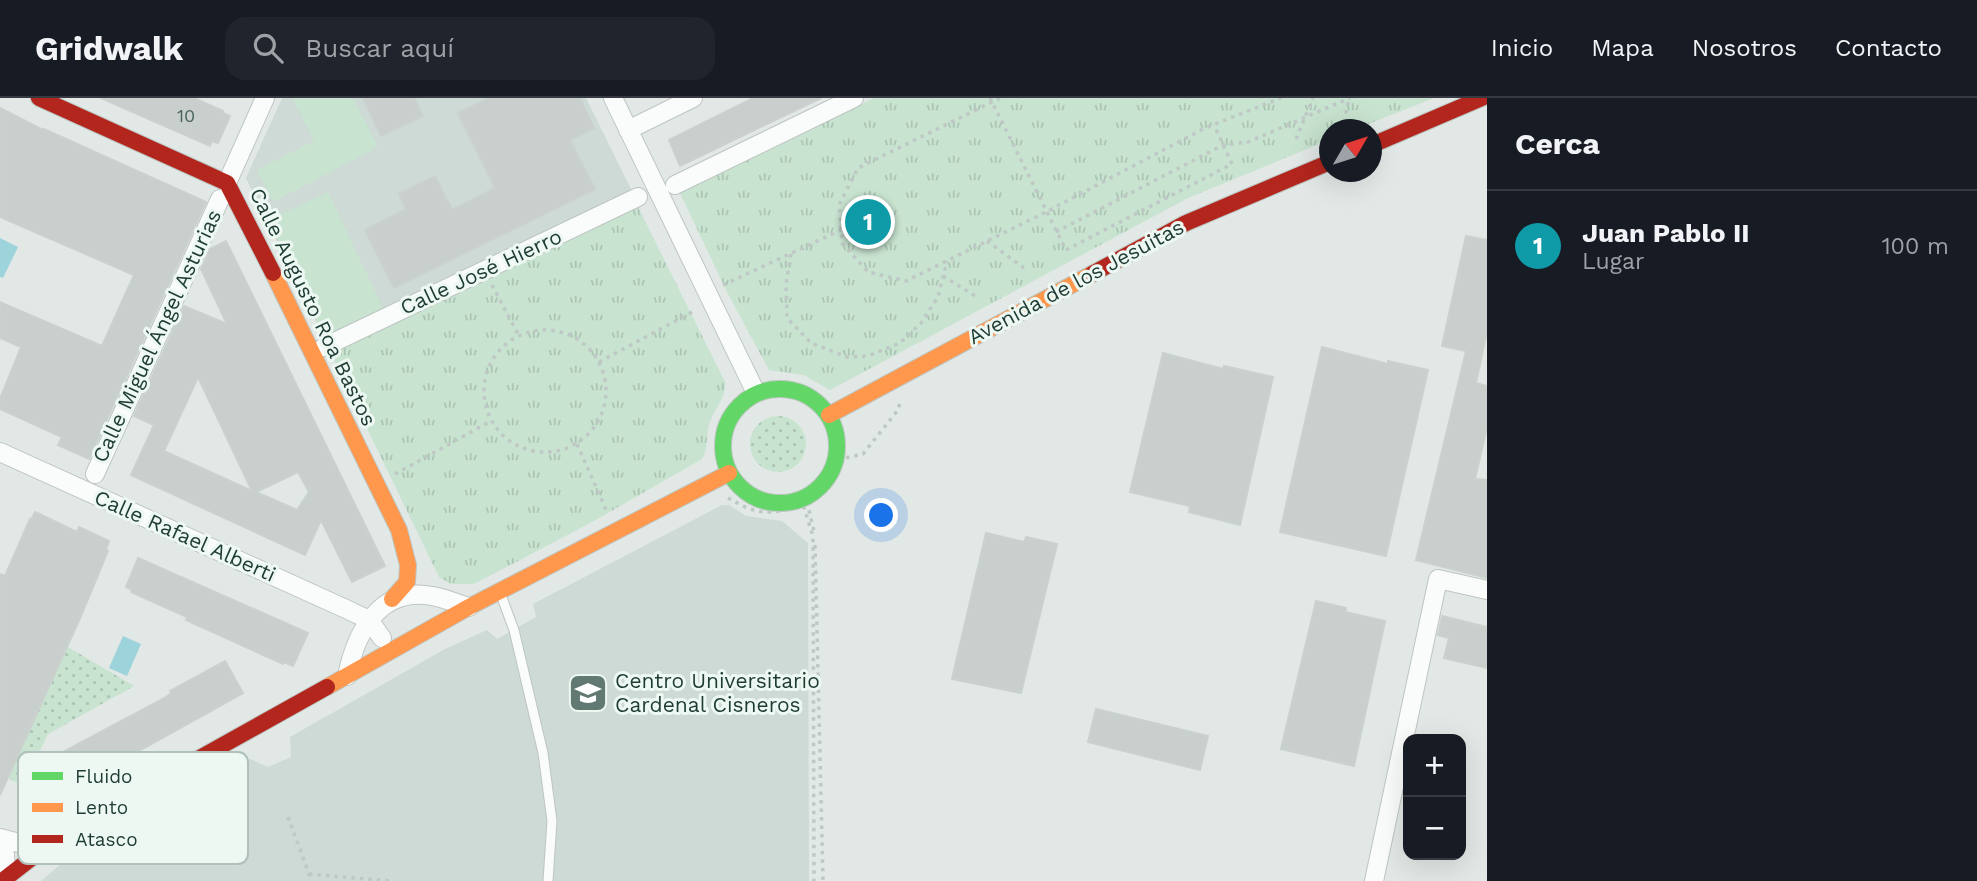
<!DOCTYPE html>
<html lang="es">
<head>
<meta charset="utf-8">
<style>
	body { margin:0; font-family:"Work Sans",sans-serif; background:#20242c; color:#f1f3f6 }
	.controls { position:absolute; right:21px; bottom:21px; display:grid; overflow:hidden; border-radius:14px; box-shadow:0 7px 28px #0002 }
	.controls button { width:63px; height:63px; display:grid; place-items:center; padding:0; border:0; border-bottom:2px solid #363941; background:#171b24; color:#f1f3f6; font:35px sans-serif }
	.compass { position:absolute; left:1319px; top:21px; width:63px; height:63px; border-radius:50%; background:#171b24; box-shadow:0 7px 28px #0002; rotate:51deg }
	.you { position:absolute; left:882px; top:418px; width:24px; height:24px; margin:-18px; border:5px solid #fff; border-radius:50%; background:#1a73e8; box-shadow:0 0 0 10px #1a73e833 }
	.badge { display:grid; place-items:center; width:46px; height:46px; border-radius:50%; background:#1a73e8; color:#fff; font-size:23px; font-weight:700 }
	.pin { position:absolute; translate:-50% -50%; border:4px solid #fff; box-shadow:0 2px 7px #0006 }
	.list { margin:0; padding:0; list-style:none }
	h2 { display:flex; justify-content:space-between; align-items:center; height:91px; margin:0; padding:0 28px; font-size:30px }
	h2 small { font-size:23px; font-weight:400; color:#9ea1a6 }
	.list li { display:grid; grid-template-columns:46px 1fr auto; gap:21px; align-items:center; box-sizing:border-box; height:112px; padding:0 28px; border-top:2px solid #363941 }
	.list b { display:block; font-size:26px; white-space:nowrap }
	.list p { margin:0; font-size:23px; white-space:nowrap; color:#9ea1a6 }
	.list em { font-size:23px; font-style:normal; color:#9ea1a6 }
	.icon { flex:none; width:38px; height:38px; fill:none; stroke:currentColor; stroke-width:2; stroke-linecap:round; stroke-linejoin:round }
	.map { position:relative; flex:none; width:1487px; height:783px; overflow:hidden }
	header { display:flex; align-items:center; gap:42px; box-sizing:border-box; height:98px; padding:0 35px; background:#171b24; border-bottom:2px solid #363941 }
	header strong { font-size:33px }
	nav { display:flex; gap:38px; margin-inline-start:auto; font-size:24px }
	.search { width:490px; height:63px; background:#20242c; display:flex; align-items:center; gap:18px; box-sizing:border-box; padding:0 24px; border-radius:21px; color:#9ea1a6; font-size:26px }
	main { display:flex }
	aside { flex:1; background:#171b24 }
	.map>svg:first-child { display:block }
</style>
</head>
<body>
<header>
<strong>Gridwalk</strong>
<div class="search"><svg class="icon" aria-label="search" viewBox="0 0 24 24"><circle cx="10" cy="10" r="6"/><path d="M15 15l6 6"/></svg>Buscar aquí</div>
<nav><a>Inicio</a><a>Mapa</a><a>Nosotros</a><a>Contacto</a></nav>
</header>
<main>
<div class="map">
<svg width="1487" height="783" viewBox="0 0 1487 783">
	<defs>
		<pattern id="grass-dots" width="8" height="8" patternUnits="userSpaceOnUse" patternTransform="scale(1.75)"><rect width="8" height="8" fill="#c8e3d0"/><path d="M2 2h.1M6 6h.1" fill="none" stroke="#abc4b3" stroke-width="1.8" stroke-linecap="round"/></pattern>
		<pattern id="park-tufts" width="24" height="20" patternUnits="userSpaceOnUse" patternTransform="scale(1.75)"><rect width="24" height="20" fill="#c8e3d0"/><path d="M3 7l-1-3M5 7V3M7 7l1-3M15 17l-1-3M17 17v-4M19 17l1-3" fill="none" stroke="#abc4b3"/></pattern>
	</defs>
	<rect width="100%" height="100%" fill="#e1e8e5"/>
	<path fill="#cedad5" d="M282,0H586L631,91L623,98L325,242L246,80Z
		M722,407H729L746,418L782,423L808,445L809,783H41L70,758L250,661L268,669L291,659L290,639L445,551L487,532L497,541L536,519L533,506Z"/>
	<path fill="url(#grass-dots)" d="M750 346a28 28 0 1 1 56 0a28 28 0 1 1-56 0Z
		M68,549L134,588L48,636L23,688L8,680Z"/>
	<path fill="url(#park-tufts)" d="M874,0H1434L1356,31L1330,32L1329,42L1188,100L830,292L804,277L769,272L727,194L679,93Z
		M635,103L725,284C727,300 713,312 709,327C706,338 708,352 702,361L594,423L474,486H451L439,479L329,252Z"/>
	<path fill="#c8e3d0" d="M292,0H353L378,49L273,104L257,72L314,43Z
		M328,94L383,210L324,238L269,122Z"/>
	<path fill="#9dd3db" d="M0,140L18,149L3,180L0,179Z
		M123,538L141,546L127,578L109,570Z"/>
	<path fill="#c8cfcc" stroke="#cad1ce" stroke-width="2" fill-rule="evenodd" d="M101,0H194L223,13V15L230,18L218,45L212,43L210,48Z
		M363,0H414L423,18L381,38Z
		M489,0H580L594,30L570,42L595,91L394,190L365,132L406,111L399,96L435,78L452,112L495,90L458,15Z
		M753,0H821L680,68L669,42Z
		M0,10L43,32L44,31L206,104L89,361L58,347L62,339L0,311V301L21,249L0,240V204L102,248L134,177L0,119Z
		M1466,138L1487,142V233L1476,285L1487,288V329L1475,381L1487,382V480L1416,462L1466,253L1442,248Z
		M226,143L385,468L352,484L321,422L305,457L131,377L154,327L134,318L184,208L227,226L201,171L210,151ZM198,279L252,393L164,353ZM298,374L309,394L297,412L256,394Z
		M1322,249L1388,266V263L1428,272L1386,458L1280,434Z
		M1163,255L1223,271L1224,268L1273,279L1240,427L1189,414L1190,408L1130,394Z
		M35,414L77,434L79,429L109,443L106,452L108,453L81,518L0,697V476L5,478L30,421L31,422Z
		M986,435L1024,444L1026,439L1057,446L1021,595L952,581Z
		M138,460L308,535L293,568L284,564L283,566L186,522L187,519L131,494L132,492L126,489Z
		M1316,503L1346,510L1345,514L1385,523L1354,668L1281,651Z
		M1442,518L1487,529V570L1444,560L1449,540L1438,537Z
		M225,563L243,595L49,703L31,671L159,603L172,595L170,593Z
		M1096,611L1208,638L1200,672L1088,644Z"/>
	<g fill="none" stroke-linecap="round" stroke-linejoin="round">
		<g stroke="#bec5c2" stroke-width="11">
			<path id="lane" d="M501,497L514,532L543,655L552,723L548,783"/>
		</g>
		<g stroke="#bec5c2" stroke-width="20">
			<path id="street" d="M613,0L756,295
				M628,32L693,0
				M227,85L265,0
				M675,87L854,0
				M324,249L638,99
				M0,354L346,511L369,522L382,540
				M95,376L220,101
				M347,578C356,534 380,488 432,498C445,500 457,506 469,509
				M0,740L19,745L49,747
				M0,746L5,756L6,778
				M1374,783L1438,481L1487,492"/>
		</g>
		<g stroke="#bdc6c2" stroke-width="18">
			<path id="fast" d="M723 348a57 57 0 1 1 114 0a57 57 0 1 1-114 0Z"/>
		</g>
		<g stroke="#bdc6c2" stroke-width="18">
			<path id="slow" d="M273,175L399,432L408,467L407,484L392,501
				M829,317L1092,176
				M327,589L469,509L729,375"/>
		</g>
		<g stroke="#bdc6c2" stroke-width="18">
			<path id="jam" d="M39,0L227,85L273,175
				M1372,47L1482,0
				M1092,176L1186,125L1330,64
				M2,783L60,738L327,589"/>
		</g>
		<path stroke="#bec8c5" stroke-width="3.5" stroke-dasharray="3.5 5" stroke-linecap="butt" d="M990,0L1066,152L1232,66L1214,27
			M1000,0L858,70L839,107L842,145L868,174L906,183L1046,114L1205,30L1281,0
			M1347,32L1344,23L1349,1
			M1296,41L1313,0
			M1056,134L1223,47L1248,44L1350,0
			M987,143L1024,170
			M791,156L786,186L787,220L811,245L847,259L868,258L900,245L921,225L938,199L947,163
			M943,178L975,198
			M492,187L519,238
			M723,187L841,132
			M484 293a61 61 0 1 1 122 0a61 61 0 1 1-122 0Z
			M599,264L694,213
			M577,346L607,414
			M395,376L491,323
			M728,400C739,406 751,413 764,414C784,415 810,406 825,393C834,385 839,370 845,360L863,356L898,312L900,304
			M801,400L813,438L814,783
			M807,404L814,433
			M815,447L823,783
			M288,719L309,776L308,783
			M309,776L390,783"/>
		<use href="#lane" stroke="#fafcfb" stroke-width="9"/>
		<use href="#street" stroke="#fafcfb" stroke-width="18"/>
		<use href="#fast" stroke="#63d668" stroke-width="16"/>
		<use href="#slow" stroke="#ff974d" stroke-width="16"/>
		<use href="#jam" stroke="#b3261e" stroke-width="16"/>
	</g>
	<defs>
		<g id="school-square" transform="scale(2.0125)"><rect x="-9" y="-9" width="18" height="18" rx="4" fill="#627872" stroke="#eef8f3"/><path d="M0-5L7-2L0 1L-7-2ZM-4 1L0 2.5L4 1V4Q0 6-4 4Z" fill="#fff"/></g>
	</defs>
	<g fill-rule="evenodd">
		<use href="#school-square" x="588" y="595"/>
	</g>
	<g text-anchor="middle" stroke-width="6" stroke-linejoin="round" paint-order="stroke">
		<g font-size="18" fill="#49625b">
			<text x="186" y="24">10</text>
		</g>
		<g font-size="21" fill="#1e3c34" stroke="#eef8f3">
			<text transform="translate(481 174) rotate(-25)" y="7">Calle José Hierro</text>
			<text transform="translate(1076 184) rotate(-28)" y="7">Avenida de los Jesuitas</text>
			<text transform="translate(313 209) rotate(64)" y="7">Calle Augusto Roa Bastos</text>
			<text transform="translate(157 238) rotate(-65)" y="7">Calle Miguel Ángel Asturias</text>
			<text transform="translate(185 438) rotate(24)" y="7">Calle Rafael Alberti</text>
		</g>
		<g font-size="21" fill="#1e3c34" stroke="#eef8f3" text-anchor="start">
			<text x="615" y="590">Centro Universitario<tspan x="615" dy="24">Cardenal Cisneros</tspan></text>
		</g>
	</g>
	<rect x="18" y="654" width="230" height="112" rx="10" fill="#eef8f3" stroke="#b0c0ba" stroke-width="2"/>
	<rect x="32" y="674" width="31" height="8" fill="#63d668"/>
	<rect x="32" y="705" width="31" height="9" fill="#ff974d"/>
	<rect x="32" y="737" width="31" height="8" fill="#b3261e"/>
	<g font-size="19" fill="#1e3c34">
		<text x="75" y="685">Fluido</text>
		<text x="75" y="716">Lento</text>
		<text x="75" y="748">Atasco</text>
	</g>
</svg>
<div class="controls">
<button>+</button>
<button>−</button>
</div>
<svg class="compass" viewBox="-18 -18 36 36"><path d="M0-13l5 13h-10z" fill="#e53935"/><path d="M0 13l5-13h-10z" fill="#9ea1a6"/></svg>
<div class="you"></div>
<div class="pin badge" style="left:868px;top:124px;background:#0f9aa8">1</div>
</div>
<aside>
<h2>Cerca<small></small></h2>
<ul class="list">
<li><span class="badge" style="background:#0f9aa8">1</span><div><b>Juan Pablo II</b><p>Lugar</p></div><em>100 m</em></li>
</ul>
</aside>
</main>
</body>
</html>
